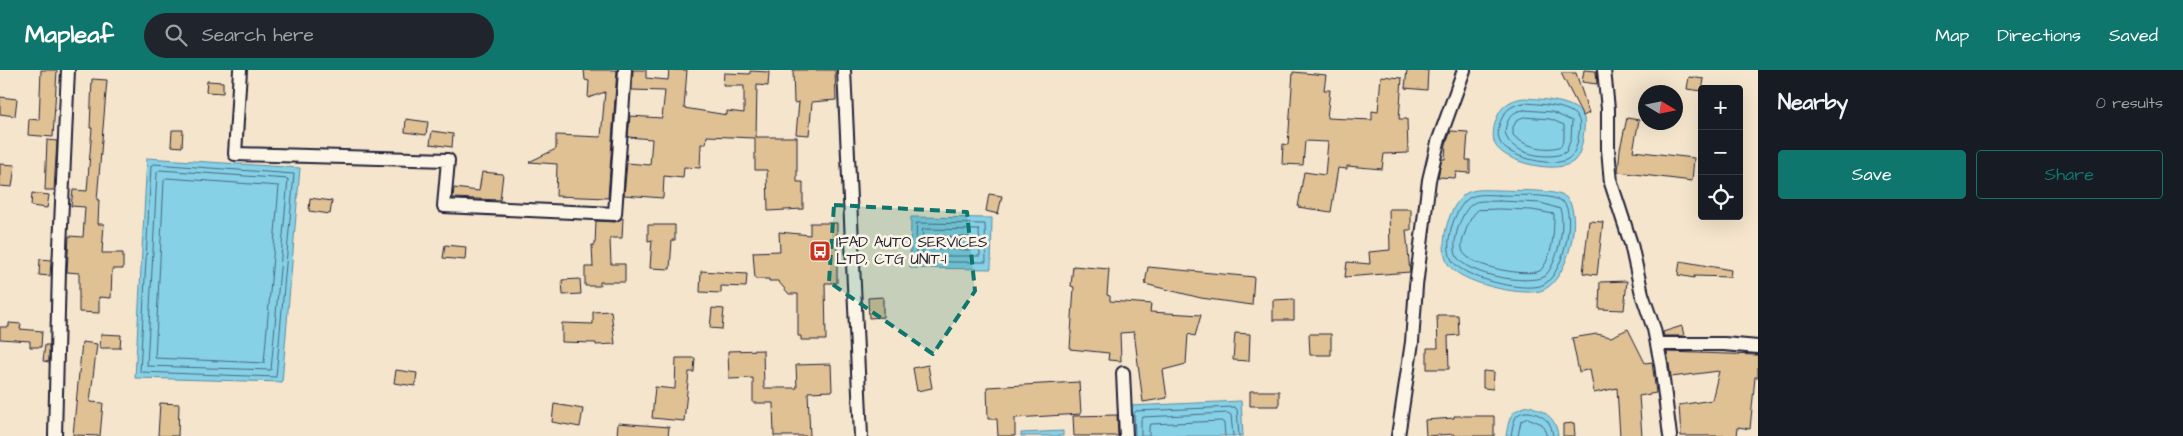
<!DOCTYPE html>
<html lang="en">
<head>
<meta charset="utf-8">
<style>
	body { margin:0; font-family:"Architects Daughter",sans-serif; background:#20242c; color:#f1f3f6 }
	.controls { position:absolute; right:15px; top:15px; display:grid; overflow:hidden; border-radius:5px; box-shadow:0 5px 20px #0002 }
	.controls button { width:45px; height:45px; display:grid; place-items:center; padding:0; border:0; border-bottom:1px solid #363941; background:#171b24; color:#f1f3f6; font:25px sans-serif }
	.compass { position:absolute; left:1638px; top:15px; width:45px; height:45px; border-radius:50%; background:#171b24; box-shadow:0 5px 20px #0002; rotate:100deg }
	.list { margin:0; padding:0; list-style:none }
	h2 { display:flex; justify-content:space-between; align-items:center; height:65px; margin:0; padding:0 20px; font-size:21px }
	h2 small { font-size:16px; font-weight:400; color:#9ea1a6 }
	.actions { display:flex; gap:10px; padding:15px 20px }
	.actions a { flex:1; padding:11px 0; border:1px solid #0f766e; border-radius:5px; text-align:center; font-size:18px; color:#0f766e }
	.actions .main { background:#0f766e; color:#fff }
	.icon { flex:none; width:28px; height:28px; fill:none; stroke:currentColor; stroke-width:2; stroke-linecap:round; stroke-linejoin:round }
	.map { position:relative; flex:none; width:1758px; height:366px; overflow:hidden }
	header { display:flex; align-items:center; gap:30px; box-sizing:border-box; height:70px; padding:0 25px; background:#0f766e; color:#fff }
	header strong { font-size:24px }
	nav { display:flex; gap:28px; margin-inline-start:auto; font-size:18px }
	.search { width:350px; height:45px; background:#20242c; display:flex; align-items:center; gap:12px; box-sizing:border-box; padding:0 18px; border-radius:28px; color:#9ea1a6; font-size:19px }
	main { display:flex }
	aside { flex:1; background:#171b24 }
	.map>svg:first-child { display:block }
</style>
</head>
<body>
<header>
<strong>Mapleaf</strong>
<div class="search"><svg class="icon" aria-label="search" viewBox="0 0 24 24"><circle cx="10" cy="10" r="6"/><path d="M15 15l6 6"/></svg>Search here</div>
<nav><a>Map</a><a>Directions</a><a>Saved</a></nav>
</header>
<main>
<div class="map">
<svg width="1758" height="366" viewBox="0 0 1758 366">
	<rect width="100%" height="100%" fill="#f4e5cc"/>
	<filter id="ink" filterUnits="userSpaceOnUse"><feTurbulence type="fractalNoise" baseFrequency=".02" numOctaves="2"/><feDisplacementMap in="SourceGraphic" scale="10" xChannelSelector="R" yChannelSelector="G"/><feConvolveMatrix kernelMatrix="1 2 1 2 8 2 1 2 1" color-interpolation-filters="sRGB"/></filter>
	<g filter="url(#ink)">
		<path fill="#86d1e6" stroke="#5e8ba2" d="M1524,28C1539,29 1578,30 1584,48C1585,53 1584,61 1583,67C1582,75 1580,85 1574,91C1558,105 1507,93 1496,76C1492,70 1493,60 1495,53C1499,38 1508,30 1524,28Z
			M147,88L300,98L282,312L135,308Z
			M1499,120C1517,121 1548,119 1564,126C1585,137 1569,214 1540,221C1519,226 1460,213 1448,194C1438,176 1448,137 1465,124C1474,118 1489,120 1499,120Z
			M911,147L992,148L991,199L910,198Z
			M1241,331L1243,366H1130L1129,336Z
			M1530,336C1546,342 1556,348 1558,366H1506C1509,348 1510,339 1530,336Z
			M1063,361V366H1021V363Z"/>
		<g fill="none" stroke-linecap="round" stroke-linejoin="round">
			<path stroke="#4a687f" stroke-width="1" d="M1524,33C1538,34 1570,35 1578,48C1582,54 1578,67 1577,74C1575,82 1571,89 1563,91C1549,96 1507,87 1500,72C1497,66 1498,56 1501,50C1506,39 1512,35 1524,33Z
				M1524,40L1552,42L1572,51L1571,69L1566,82C1548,93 1495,81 1507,53C1511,44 1515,41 1524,40Z
				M1524,47L1550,49L1564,55V68L1561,76C1547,82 1523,76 1513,65V57L1517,50Z
				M154,94L294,104L276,307L140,302L151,96Z
				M160,100L288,109L271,300L147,296L157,103Z
				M167,108L279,116L264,293L155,288L164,111Z
				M1499,125C1515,126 1550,123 1563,132C1577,143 1563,210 1540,216C1520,221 1468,209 1454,193C1441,179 1454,138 1469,128C1477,123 1490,125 1499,125Z
				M1499,131L1541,133L1560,139C1566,156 1557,195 1544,207C1525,215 1468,205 1457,187C1450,174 1461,142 1472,134C1478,129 1492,132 1499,131Z
				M1499,139L1532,140L1554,144C1554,162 1553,187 1540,201C1525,207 1471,197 1463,182C1460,176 1463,169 1465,163C1468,154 1471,146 1478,140Z
				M917,153L985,154L986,192H916Z
				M923,159L979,160L980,186H923Z
				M931,166L971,167L973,178L970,180L931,179L929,177Z
				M1135,366L1134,343L1136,341L1234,337L1237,339L1239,366
				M1141,366V349L1143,347L1228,343L1231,345L1233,366
				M1149,366V356L1151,354L1221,351L1224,353L1225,366
				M1511,366C1512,360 1513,352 1516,347C1524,336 1545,345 1550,355C1552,358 1552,362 1553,366
				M1518,366L1521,351L1528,348L1542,354L1547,366"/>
		</g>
		<path fill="#e0c193" stroke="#22223b" d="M41,0H57L53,67L28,65L29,49L39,50Z
			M584,0H617L608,128L556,126L557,94L529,92L556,79V65L601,67L605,22L588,28L589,11L585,10Z
			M633,0H646V8L668,10L669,0H687L684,38L727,45V41L744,43V16H723L724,3L750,4V1L769,2L768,16L757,15L756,67H797V112H803V139L768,141L767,100H755V68L707,66L706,74H701L700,98L684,97L683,108L664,106L663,128L624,125L627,93L650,95L652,69L628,67L630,46L662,48L665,21L632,20Z
			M793,0H835L836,30L812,32L809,65L796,64L799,32L794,33Z
			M1407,0H1428L1427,20L1405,18Z
			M1584,0L1596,1L1597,14L1582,12Z
			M1293,2L1326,5L1324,20H1330L1327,48L1372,50V41L1378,42L1381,6L1402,8L1399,49H1407L1408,83L1384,84L1382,99L1347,96V99L1338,98L1331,142L1298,137L1304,102L1325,105L1328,72L1305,71L1303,95L1282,94L1283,74L1288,75Z
			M1561,3H1576L1589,43L1583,46Z
			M1689,7L1704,9L1702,21L1687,19Z
			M92,9L107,10L97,130H99L98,154H104L102,183H123V199H112L111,228L99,227V243L79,242V203L67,202L69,166L83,167L85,137L71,136L73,120L87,121L92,58H90Z
			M207,11L223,12V23L206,22Z
			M0,27L17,29L15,46L0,44Z
			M1627,48L1639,50L1633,81L1694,88L1692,111L1618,102L1620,79Z
			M406,49L428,52L426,65L405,62Z
			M172,60H183L182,77L171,76Z
			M432,61L453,64L452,77L430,74Z
			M1451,61L1468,62L1466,90H1470V103L1456,102L1455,108L1438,107L1442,89H1445L1446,74Z
			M47,70L57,71L54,120H45Z
			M0,94L15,95L12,117L0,116Z
			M482,102L503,104L500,130L453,128L454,118L479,121Z
			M32,123L49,125L47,138L31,136Z
			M989,124L1002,126L998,144L986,141Z
			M310,128L332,131L330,144L309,141Z
			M1389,139H1411V160H1406L1410,202L1345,207L1347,192L1370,194L1369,182L1390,180Z
			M623,148L622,168H610L611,194H625V212H600V216H585V197H593L592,175H595L596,151L615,152Z
			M1589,151L1603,152L1597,205L1583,203Z
			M810,153H837V213H825L826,270H801V266H798V224H789L778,211H769V209H755L753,182L780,181L779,162L810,165Z
			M648,155H675V170H672L670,199L650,198L652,170L648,171Z
			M445,175L466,177L465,190L443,188Z
			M40,189L51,190L50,206L39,205Z
			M1680,191L1731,200L1730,207L1694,206V208L1678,205Z
			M1073,196L1109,199L1107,225L1110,226V231L1151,234L1150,242L1201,245L1195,266L1188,264L1186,294L1163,300L1167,328L1143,332L1134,262L1120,263L1121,291L1108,290L1109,283L1070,279L1074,217L1071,216Z
			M1148,197L1254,207L1252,235L1201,228L1145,214Z
			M701,201L747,204L746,217L721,216V223L700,222Z
			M580,209L581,224L563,225L562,210Z
			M1627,211L1624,240L1599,239L1600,212Z
			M883,227V247L869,248L868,228Z
			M1294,229V250H1273V230Z
			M712,238L724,239L722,259L710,258Z
			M611,241L615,274L596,275V273L562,272V253L593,254V242Z
			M1437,245H1458L1459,265L1448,266L1449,299H1427V278H1438Z
			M9,253L21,254L20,259L42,261L41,277H30V271L0,269V257H9Z
			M1682,256L1684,266H1664L1663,262Z
			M1628,259L1645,293L1652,292L1656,323L1639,326L1642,366H1620L1617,318L1594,323L1590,299L1579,302L1572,268L1597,264L1611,267Z
			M1235,263L1250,264L1249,291L1233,290Z
			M101,264L121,265L120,278H100Z
			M1309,264H1331V285H1310Z
			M82,272L97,274L90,332L103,333L100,366L73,365Z
			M45,275H49V292L43,291Z
			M763,280L764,318H797L796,295L831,294L832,321L808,322L810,366H774L773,333H753V308L729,309L728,281Z
			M1667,282L1758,285V307H1755L1750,359L1738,357L1737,366H1681L1679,335L1712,330L1719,301L1671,307Z
			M676,288H695L694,302H689L684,351L652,348L655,317L675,319Z
			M928,295L932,318L917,321L913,298Z
			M396,300L417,303L415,316L394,313Z
			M1483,301L1494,302L1493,319L1483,318Z
			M1079,312L1081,344L1015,348V366H998L997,349H988L987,317Z
			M1250,321H1279V336H1250Z
			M160,333L179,334L178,366H158Z
			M554,334L583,339L580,357L552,352Z
			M1117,345L1118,366H1074L1073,346Z
			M1454,346H1494V366H1454V364L1426,366L1425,350L1454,348Z
			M618,353L669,357L668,366H617Z
			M1574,353L1575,366H1563V354Z"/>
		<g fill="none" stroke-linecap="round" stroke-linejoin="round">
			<g stroke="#22223b" stroke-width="16">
				<path id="minor" d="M240,0L235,84L448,90L444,136L615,144L625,0
					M844,0L861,366
					M1604,0L1608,39V79L1611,113L1631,174L1642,224L1654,259L1661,294L1670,366
					M1657,274H1724L1758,277
					M1123,303L1126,366
					M55,366L59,199L68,0
					M1398,366L1412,272L1416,216L1429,110L1438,72L1464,0"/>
			</g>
			<use href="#minor" stroke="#fcf5e5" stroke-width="12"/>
		</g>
	</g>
	<path fill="#0f766e" fill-opacity="0.2" stroke="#0f766e" stroke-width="4" stroke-dasharray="10 6" stroke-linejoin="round" d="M834,135L967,142L975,221L933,284L829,212Z"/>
	<defs>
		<g id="bus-square" transform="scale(1.125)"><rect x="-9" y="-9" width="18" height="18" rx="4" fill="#c8321e" stroke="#fcf5e5"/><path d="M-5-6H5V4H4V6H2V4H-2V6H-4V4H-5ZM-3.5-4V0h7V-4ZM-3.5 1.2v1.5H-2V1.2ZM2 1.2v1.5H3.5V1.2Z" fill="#fff"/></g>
	</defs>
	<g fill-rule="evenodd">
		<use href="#bus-square" x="820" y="181"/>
	</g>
	<g text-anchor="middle" stroke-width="5" stroke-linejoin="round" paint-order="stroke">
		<g font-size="15" fill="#22223b" stroke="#fcf5e5" text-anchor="start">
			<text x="836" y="177">IFAD AUTO SERVICES<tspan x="836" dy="17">LTD, CTG UNIT-1</tspan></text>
		</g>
	</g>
</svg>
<div class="controls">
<button>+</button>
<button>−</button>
<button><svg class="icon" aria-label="locate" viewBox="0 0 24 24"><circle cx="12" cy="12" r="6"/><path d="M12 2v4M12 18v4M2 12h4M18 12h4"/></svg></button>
</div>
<svg class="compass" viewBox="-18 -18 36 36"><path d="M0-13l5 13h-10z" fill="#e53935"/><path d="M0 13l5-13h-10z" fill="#9ea1a6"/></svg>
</div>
<aside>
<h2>Nearby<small>0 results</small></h2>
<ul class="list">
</ul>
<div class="actions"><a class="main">Save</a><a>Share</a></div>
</aside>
</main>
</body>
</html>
